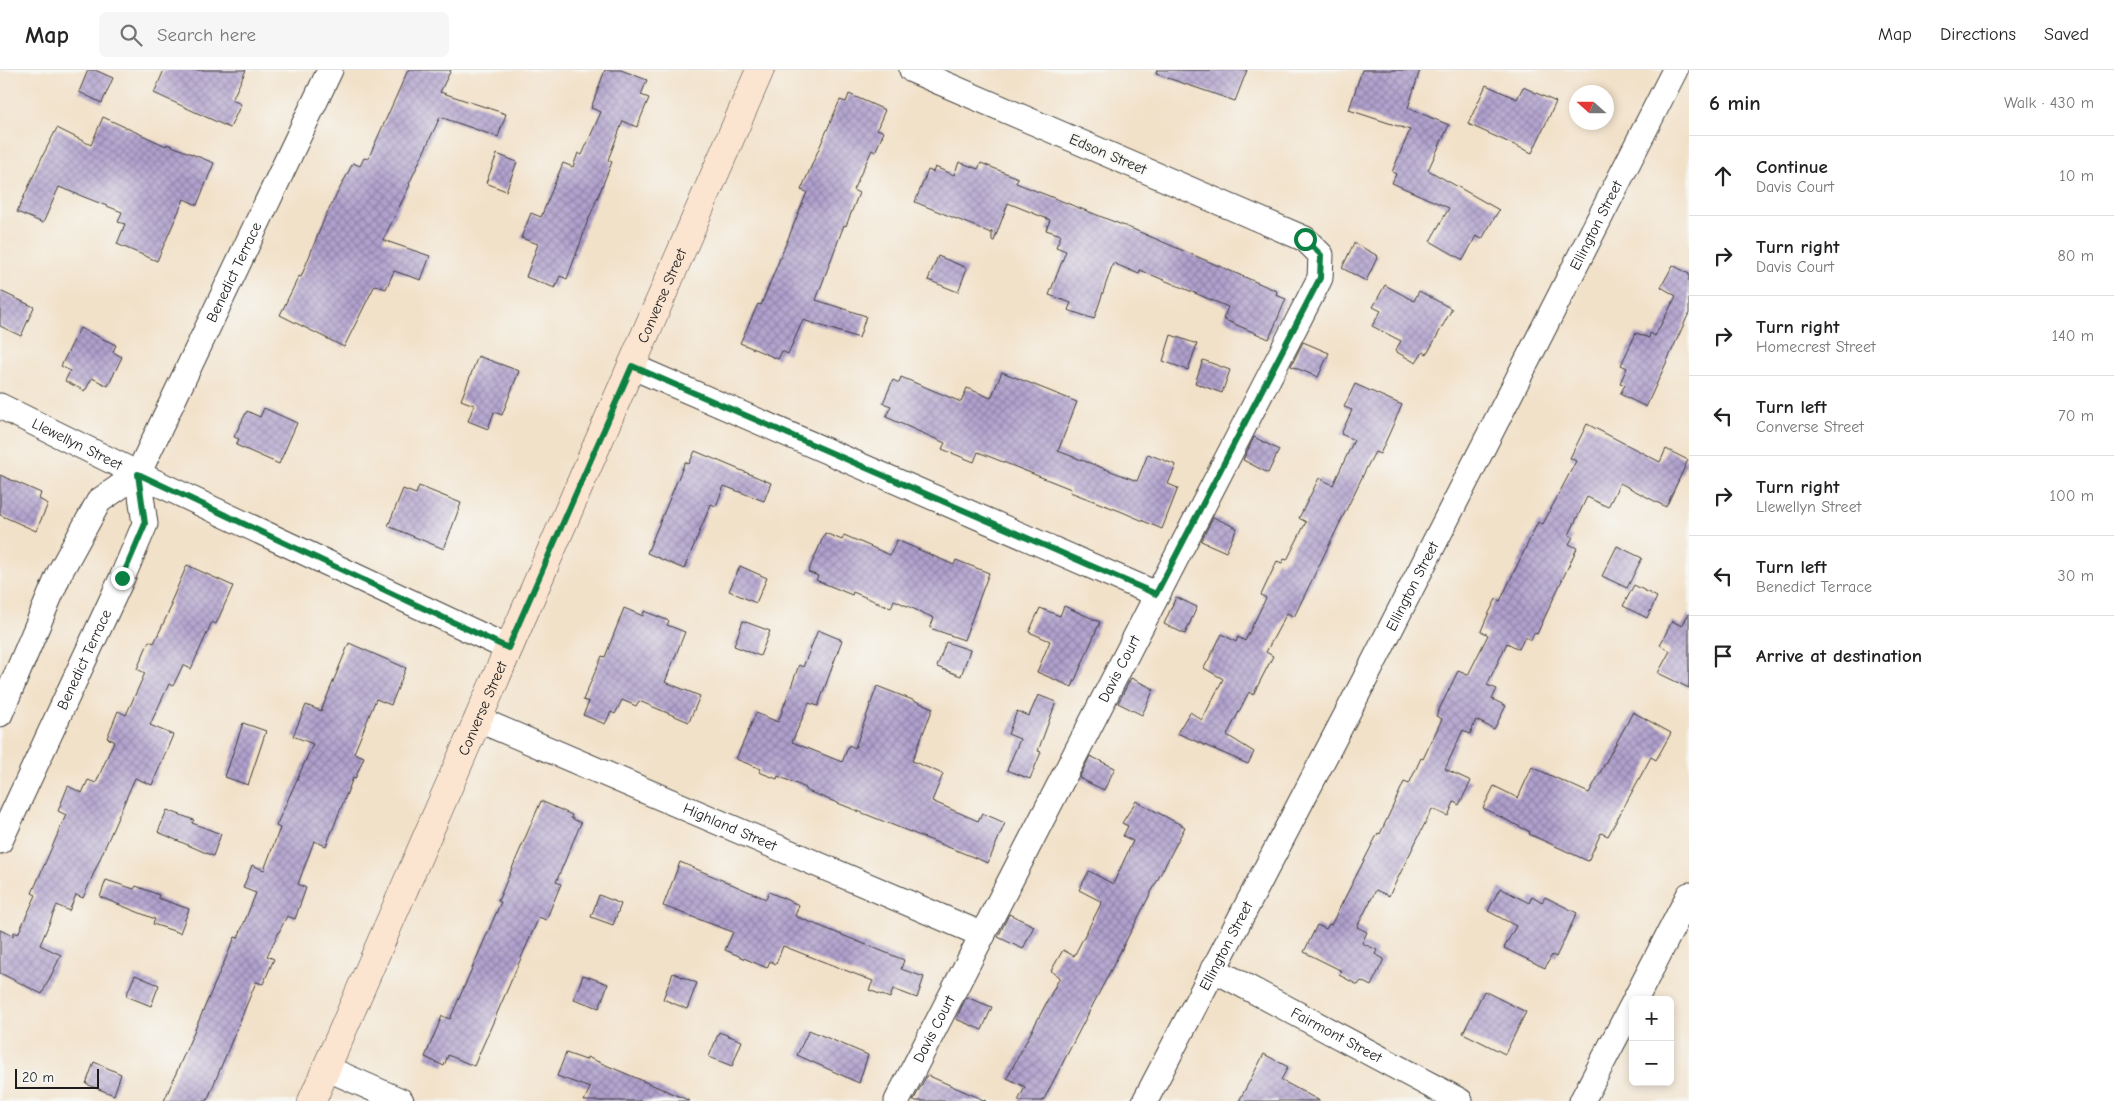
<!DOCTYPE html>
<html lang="en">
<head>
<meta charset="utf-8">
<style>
	body { margin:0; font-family:"Comic Neue",sans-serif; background:#f6f6f6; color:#222 }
	.controls { position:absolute; right:15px; bottom:15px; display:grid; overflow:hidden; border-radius:8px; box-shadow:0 2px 8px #0003 }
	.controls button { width:45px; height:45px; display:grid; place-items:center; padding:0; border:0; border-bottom:1px solid #e0e0e0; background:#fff; color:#222; font:25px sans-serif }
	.compass { position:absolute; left:1569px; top:15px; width:45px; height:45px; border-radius:50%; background:#fff; box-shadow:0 2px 8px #0003; rotate:291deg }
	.scale { position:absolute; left:15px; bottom:12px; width:84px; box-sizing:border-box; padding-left:5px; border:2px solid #1c1c1c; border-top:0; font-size:14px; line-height:18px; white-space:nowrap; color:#1c1c1c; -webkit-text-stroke:4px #f6f6f2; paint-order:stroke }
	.stop { position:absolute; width:15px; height:15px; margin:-11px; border:4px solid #0b8043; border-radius:50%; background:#fff }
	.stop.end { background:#0b8043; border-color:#fff; box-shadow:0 1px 5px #0008 }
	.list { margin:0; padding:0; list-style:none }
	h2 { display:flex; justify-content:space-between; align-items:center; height:65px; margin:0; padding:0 20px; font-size:21px }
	h2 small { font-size:16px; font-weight:400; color:#767676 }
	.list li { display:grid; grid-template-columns:32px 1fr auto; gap:15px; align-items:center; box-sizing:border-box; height:80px; padding:0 20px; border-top:1px solid #e0e0e0 }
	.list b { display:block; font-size:19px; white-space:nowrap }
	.list p { margin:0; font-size:16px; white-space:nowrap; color:#767676 }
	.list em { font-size:16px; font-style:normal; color:#767676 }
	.icon { flex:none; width:28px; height:28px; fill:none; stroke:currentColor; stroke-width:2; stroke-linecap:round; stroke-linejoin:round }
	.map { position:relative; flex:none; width:1689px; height:1031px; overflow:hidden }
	header { display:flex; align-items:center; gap:30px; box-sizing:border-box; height:70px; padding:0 25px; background:#fff; border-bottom:1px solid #e0e0e0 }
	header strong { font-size:24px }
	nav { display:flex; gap:28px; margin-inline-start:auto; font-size:18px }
	.search { width:350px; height:45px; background:#f6f6f6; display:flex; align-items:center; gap:12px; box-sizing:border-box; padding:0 18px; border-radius:8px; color:#767676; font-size:19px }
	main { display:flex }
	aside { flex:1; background:#fff }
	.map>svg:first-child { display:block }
</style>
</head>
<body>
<header>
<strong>Map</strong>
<div class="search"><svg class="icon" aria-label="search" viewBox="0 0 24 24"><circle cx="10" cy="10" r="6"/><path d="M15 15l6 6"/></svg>Search here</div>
<nav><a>Map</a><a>Directions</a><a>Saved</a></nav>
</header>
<main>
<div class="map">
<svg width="1689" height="1031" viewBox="0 0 1689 1031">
	<defs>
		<pattern id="building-cross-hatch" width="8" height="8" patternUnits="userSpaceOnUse" patternTransform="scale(1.25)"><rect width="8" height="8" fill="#b0a0cd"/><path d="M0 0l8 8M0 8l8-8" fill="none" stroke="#8e82a6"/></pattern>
	</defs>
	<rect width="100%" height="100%" fill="#f6f6f2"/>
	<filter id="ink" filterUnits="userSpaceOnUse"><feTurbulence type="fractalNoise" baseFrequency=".02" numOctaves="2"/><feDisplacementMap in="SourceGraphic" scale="10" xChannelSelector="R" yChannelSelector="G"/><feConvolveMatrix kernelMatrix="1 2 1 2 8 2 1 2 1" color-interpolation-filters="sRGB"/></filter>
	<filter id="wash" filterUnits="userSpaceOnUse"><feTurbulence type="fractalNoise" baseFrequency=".0096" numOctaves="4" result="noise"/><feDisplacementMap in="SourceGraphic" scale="20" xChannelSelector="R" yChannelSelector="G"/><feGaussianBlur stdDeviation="1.12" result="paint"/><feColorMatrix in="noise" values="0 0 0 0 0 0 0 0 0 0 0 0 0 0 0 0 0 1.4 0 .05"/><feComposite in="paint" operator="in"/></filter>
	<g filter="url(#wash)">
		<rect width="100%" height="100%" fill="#f2e1c9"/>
		<g id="blocks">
			<path fill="url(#building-cross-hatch)" d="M88,0H95L113,8L102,33L79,22Z
				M164,0H246L232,30L241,34L230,58L154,23Z
				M408,0H451L440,22L506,44L498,67L440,47L409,114L410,115L383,170L430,186L421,210L394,201L386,219L375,215L344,277L280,245L299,206L301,207L325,147L353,93L360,96L364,88L368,89Z
				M605,0H621L647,10L641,25L649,28L637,57L623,51L608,90L612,92L583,163H584L567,209L560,206L555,218L526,207L538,174L521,168L531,143L541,147L563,93L573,97L578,83L582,85L601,42L591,38Z
				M1157,0H1247L1235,31L1156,4Z
				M1362,0H1420L1408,38L1449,55L1428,100L1499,140L1482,169L1476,166L1463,190L1430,171L1449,138L1392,113L1396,104L1392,102L1410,60L1349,40Z
				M1486,15L1517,29L1523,17L1556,32L1532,83L1468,54Z
				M849,24L885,40L877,59L884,62L875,82L872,80L853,120L859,123L846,156L844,155L816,230L866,246L859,268L803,250L788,284L782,281L778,289L740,273L758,234L761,235L807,122L801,120L840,30L846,32Z
				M103,47L166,76L167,74L214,93L197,135L184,129L157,191L117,174L125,154L118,152L122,142L59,117L43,153L17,142L42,87L57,58L91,75Z
				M497,84L517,92L506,121L486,113Z
				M959,92L978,99L981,93L1018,108L1016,113L1135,160L1277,221L1276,225L1286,229L1269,269L1223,249L1228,237L1140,200L1139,204L1113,193L1094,249L1068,240L1071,233L1049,225L1066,181L1056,177L1061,165L1046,160L1050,150L1008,133L994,171H992V161L991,163L915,132L928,100L933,102L935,97L954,105Z
				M1354,173L1378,186L1366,211L1342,198Z
				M938,186L967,198L958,222L928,210Z
				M1673,195L1689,204V243L1646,337L1620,324L1625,315L1620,313L1627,298L1621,295L1636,263L1649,268L1650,263L1655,266L1676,226L1661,217Z
				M1385,215L1414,231L1419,221L1452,239L1427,284L1423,282L1416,293L1395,281L1401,271L1372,256L1381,241L1373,237Z
				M0,221L34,237L21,266L0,256Z
				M80,258L116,275L113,282L122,287L108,316L92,308L85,321L65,311L70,301L61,296Z
				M1171,265L1197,274L1188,300L1163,291Z
				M1303,272L1329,283L1318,307L1291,296Z
				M478,286L519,301L502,345L494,342L488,359L468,351L474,335L461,330Z
				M1203,290L1230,300L1222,323L1195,313Z
				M1002,302L1077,332L1058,381L1137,411L1148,384L1176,395L1168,414L1178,418L1162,459L1120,441L1070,422L1071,419L978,382L974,392L942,379L945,373L886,347L891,336L883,333L893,310L899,313L901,307L961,332L967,318L991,328Z
				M1355,314L1402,335L1380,384L1375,382L1369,393L1294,547L1287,543L1266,582L1273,586L1253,625L1249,622L1227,665L1254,682L1248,694L1177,663L1190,642L1202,650L1223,609L1204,598L1222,564L1236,572L1238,567L1245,571L1266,528L1261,525L1277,491L1282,493L1284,489L1287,490L1306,452L1299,448L1319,408L1333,415L1354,370L1341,364L1352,340L1344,337Z
				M264,338L297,353L279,394L236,375L239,369L234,367L247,341L260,347Z
				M1587,354L1660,392L1666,379L1688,390L1666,437L1620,413L1608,437L1587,427L1569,465L1573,467L1569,474L1577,478L1537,564L1534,563L1531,570L1525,567L1519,579L1507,573L1487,615L1497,619L1492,629L1506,636L1494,659L1476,650L1470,664L1463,660L1445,699L1471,711L1459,735L1454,732L1448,746L1432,739L1389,826L1376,820L1357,857L1367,862L1362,873L1377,880L1375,884L1384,889L1371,916L1361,911L1358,915L1339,905L1342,901L1304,882L1317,855L1326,859L1329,854L1331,855L1378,763L1380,764L1404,712L1409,714L1421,688L1423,689L1442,649L1436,646L1458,601L1468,605L1488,565L1481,561L1486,549L1496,529L1500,531L1538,452L1543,454L1576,391L1570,388Z
				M1254,367L1279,380L1268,403L1243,390Z
				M695,381L771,413L764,431L724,416L716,436L711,434L684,499L647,483L685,392L689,394Z
				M0,405L41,423L39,429L48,434L36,461L0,445Z
				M419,416L461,433L444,479L388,456L403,419L416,424Z
				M1213,447L1237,458L1226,482L1201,471Z
				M825,463L842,470L844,465L890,485L897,470L954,495L956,490L989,503L964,570L930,558L934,548L894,530L891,538L853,522L852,525L816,510L818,506L808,502Z
				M1617,476L1642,488L1627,518L1602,506Z
				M187,495L233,516L216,554L212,552L191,599L183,595L173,616L169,614L150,655L173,665L152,715L135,708L83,828L76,825L69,841L57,835L40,875L61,885L42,924L0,903V860L13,866L14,862L18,864L36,825L32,823L66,745L58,741L68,716L82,723L88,710L96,713L114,671L107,668L118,641L126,645L145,603L137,599L149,571L154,573L172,535L170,534Z
				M740,496L767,508L756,533L729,521Z
				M1634,515L1657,527L1647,548L1623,536Z
				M1176,527L1197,537L1185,564L1164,554Z
				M1064,536L1100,552L1072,617L1037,602L1050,571L1029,562L1040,538L1060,546Z
				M624,538L643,546L644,541L669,551L667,555L685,562L665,612L700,626L689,652L639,631L636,636L622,630L615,644L611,642L605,654L583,645L589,632L583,630L602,586L605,587Z
				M1689,543V618L1658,603L1670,581L1660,575L1672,551L1682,556Z
				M743,551L770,561L760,586L734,576Z
				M818,560L842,570L818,636L809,633L792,672L842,692L849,675L855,678L877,616L933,638L912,691L943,704L932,731L978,751L982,743L1005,753L988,793L805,720L806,718L778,706L777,709L759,702L761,699L736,689L756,643L778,652L799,595L803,597Z
				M946,572L970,580L961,606L937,597Z
				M349,573L406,598L391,635L376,629L354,683L364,687L355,709L353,708L326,776L314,771L298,814L306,818L295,849L287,846L267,886L274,889L263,914L256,912L207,1031H164L235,867L238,868L256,823L243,818L252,795L264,800L280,758L276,756L313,674L293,666L306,635L321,641Z
				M1131,608L1154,619L1142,645L1118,633Z
				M1038,625L1056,632L1038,681L1041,682L1030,709L1007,700L1020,669L1008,664L1017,641L1029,646Z
				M1633,642L1671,663L1656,690L1651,687L1608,766L1601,763L1588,791L1529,764L1530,762L1483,738L1494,716L1518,728L1532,697L1589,723Z
				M243,653L266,661L248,715L225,707Z
				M1090,686L1115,698L1104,720L1079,708Z
				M541,731L572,745L571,748L581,753L556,812L561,814L546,850L539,847L474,996L448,985L444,996L425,987L442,946L450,949L501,832L498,831Z
				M1136,731L1185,757L1043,1031H1018L1025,1017L1007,1008L1060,907L1051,901L1063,880L1074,886L1102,832L1079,820L1089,801L1113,814L1133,771L1123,766L1128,756L1122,753Z
				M167,740L194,750L192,753L221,764L213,786L158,762Z
				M680,792L766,829L769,822L799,835L795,846L904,890L901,899L924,907L917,928L893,919L890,928L869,920L873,911L783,876L776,894L770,891L767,898L725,880L733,862L663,836Z
				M106,810L134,819L136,816L159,825L158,828L189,839L180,863L153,854L155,849L100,827Z
				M1500,818L1529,833L1532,826L1542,832L1545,827L1577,843L1556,887L1552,885L1545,898L1504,878L1516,856L1488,841Z
				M599,825L621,834L613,855L591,847Z
				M1009,844L1034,856L1023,879L998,867Z
				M673,903L697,913L687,939L663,929Z
				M135,905L159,915L151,936L126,926Z
				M583,905L608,914L599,938L574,929Z
				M1484,921L1526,942L1505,984L1463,963Z
				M966,927L992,937L982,960L956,949Z
				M809,960L868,985L859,1013L797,985Z
				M719,962L742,971L732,996L709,987Z
				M566,983L586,990L587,987L690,1031H584L590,1018L557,1006Z
				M1264,984L1288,997L1281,1010L1320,1031H1239Z
				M94,992L121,1004L114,1025L86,1014Z
				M927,1005L986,1031H913Z"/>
		</g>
	</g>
	<g filter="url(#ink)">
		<use href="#blocks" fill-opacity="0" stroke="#3c3a36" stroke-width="1"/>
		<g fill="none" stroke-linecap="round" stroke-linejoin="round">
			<g stroke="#3c3a36" stroke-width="27">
				<g id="minor">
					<path d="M631,296L1156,524"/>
					<path id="s1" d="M0,336L138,404L508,578"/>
					<path id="s2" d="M0,644L60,502L99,431L138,404L330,0"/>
					<path id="s3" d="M477,649L983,865"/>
					<path id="s4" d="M0,771L122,508L145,454L138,404"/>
					<path id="s5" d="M1213,899L1460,1031"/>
					<path d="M1635,930L1689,825"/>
					<path d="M326,998L401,1031"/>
					<path id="s6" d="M897,1031L1320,208L1321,185L1305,169L912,0"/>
					<path id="s7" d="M1145,1031L1364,611L1675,0"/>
					<path d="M1582,1031L1633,934"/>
				</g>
			</g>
			<g stroke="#3c3a36" stroke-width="29">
				<g id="secondary">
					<path id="s8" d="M312,1031L760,0"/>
				</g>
			</g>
			<use href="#minor" stroke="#fff" stroke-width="25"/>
			<use href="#secondary" stroke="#fce5d0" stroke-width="28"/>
		</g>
	</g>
	<g fill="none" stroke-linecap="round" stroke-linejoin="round" filter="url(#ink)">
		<path stroke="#0b8043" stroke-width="6" d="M122,508L145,454L138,404L508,578L632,296L1156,524L1320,208L1321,185L1305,169"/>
	</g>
	<g text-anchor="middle" stroke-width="4" stroke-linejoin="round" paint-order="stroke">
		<g font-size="15" fill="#1c1c1c" stroke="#f6f6f2">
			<text transform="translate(1108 84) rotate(23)" y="5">Edson Street</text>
			<text dy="5" stroke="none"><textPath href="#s7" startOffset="985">Ellington Street</textPath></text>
			<text dy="5" stroke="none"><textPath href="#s2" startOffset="506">Benedict Terrace</textPath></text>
			<text dy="5" stroke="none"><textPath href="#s8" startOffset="878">Converse Street</textPath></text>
			<text dy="5" stroke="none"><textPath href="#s1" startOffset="86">Llewellyn Street</textPath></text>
			<text dy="5" stroke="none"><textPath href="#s7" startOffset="580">Ellington Street</textPath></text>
			<text dy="5" stroke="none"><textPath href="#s4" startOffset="200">Benedict Terrace</textPath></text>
			<text dy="5" stroke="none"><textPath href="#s6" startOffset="486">Davis Court</textPath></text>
			<text dy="5" stroke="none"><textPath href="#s8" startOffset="428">Converse Street</textPath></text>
			<text dy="5" stroke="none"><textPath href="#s3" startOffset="275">Highland Street</textPath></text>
			<text dy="5" stroke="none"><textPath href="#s7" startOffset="175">Ellington Street</textPath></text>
			<text dy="5" stroke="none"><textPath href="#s6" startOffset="81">Davis Court</textPath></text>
			<text dy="5" stroke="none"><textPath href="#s5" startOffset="140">Fairmont Street</textPath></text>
		</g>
	</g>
</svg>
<div class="controls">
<button>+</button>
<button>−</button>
</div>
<svg class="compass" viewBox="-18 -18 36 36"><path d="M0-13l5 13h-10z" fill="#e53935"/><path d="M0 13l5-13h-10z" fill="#767676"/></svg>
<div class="scale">20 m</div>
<div class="stop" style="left:1305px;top:169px"></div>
<div class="stop end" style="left:122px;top:508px"></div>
</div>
<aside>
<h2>6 min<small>Walk · 430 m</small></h2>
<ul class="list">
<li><svg class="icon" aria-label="ahead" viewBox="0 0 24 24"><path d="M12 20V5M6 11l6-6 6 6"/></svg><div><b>Continue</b><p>Davis Court</p></div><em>10 m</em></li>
<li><svg class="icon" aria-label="right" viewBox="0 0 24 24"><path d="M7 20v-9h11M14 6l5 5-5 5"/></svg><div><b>Turn right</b><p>Davis Court</p></div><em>80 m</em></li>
<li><svg class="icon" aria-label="right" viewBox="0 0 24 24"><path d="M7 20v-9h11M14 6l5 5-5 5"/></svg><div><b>Turn right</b><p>Homecrest Street</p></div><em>140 m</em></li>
<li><svg class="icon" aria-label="left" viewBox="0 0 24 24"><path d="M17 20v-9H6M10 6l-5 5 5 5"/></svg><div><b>Turn left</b><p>Converse Street</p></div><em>70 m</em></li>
<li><svg class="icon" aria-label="right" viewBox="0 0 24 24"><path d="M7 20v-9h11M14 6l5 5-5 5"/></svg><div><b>Turn right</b><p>Llewellyn Street</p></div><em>100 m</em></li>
<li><svg class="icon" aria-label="left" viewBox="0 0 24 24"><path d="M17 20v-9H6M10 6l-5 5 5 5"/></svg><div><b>Turn left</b><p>Benedict Terrace</p></div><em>30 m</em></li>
<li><svg class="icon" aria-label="arrive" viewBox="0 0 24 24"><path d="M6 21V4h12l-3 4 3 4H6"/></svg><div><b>Arrive at destination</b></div></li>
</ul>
</aside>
</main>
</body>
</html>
